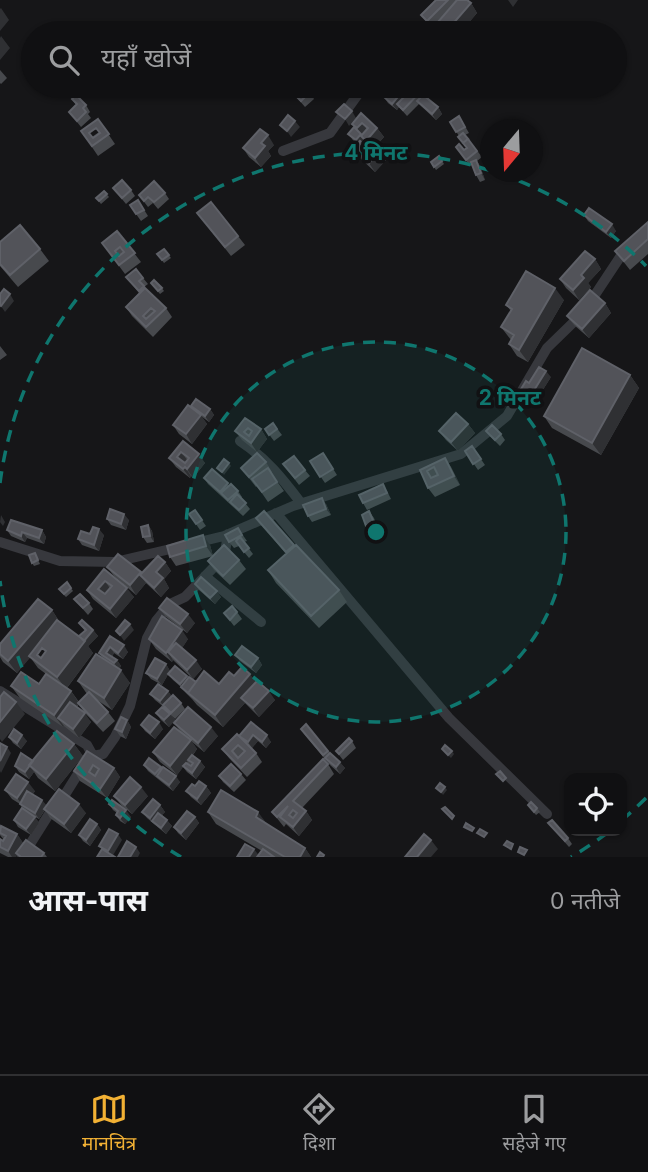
<!DOCTYPE html>
<html lang="hi">
<head>
<meta charset="utf-8">
<style>
	body { margin:0; font-family:Inter,"Noto Sans Devanagari",sans-serif; background:#19191b; color:#f1f3f6 }
	.controls { position:absolute; right:21px; bottom:21px; display:grid; overflow:hidden; border-radius:14px; box-shadow:0 2px 5px #0004 }
	.controls button { width:63px; height:63px; display:grid; place-items:center; padding:0; border:0; border-bottom:2px solid #303032; background:#101012; color:#f1f3f6; font:35px sans-serif }
	.compass { position:absolute; left:480px; top:119px; width:63px; height:63px; border-radius:50%; background:#101012; box-shadow:0 2px 5px #0004; rotate:199deg }
	.list { margin:0; padding:0; list-style:none }
	h2 { display:flex; justify-content:space-between; align-items:center; height:91px; margin:0; padding:0 28px; font-size:30px }
	h2 small { font-size:23px; font-weight:400; color:#9c9d9f }
	.icon { flex:none; width:38px; height:38px; fill:none; stroke:currentColor; stroke-width:2; stroke-linecap:round; stroke-linejoin:round }
	.map { position:relative; flex:none; width:648px; height:857px; overflow:hidden }
	.search { position:absolute; background:#101012; box-shadow:0 2px 5px #0004; left:21px; right:21px; top:21px; height:77px; display:flex; align-items:center; gap:18px; box-sizing:border-box; padding:0 24px; border-radius:38px; color:#9c9d9f; font-size:26px }
	.sheet { height:217px; background:#101012 }
	nav { display:flex; justify-content:space-around; align-items:center; box-sizing:border-box; height:98px; border-top:2px solid #303032; background:#101012; font-size:19px; color:#9c9d9f }
	nav a { display:grid; justify-items:center; gap:4px }
	nav .on { color:#f2b134 }
	.map>svg:first-child { display:block }
</style>
</head>
<body>
<div class="map">
<svg width="648" height="857" viewBox="0 0 648 857">
	<rect width="100%" height="100%" fill="#161618"/>
	<g fill="none" stroke-linecap="round" stroke-linejoin="round">
		<path stroke="#37383d" stroke-width="10" d="M283,151L330,133L364,86
			M240,441C266,458 282,478 301,503
			M276,513L449,718L547,814
			M0,542L60,561L115,562L179,547
			M195,543L224,536L293,506L461,454L507,416L547,348L583,313L626,248
			M205,576L261,622
			M0,691L87,745L93,756L81,769L66,793L56,803L22,857
			M93,756L103,754L115,737L130,706L147,638L156,621L170,604L185,597L214,567L225,552L228,534"/>
	</g>
	<path fill="#47494d" fill-rule="evenodd" d="M436,0H467L471,3L477,13L460,33H434L431,30L432,29L421,15Z
		M0,70L7,78L1,84L0,83Z
		M60,86H74L66,93Z
		M421,91L438,107L442,114L436,120L419,104L407,116L399,107L397,110L388,103L384,97L405,96Z
		M310,92L314,99L305,107L293,93Z
		M72,99L86,105L90,112L88,114L91,118L81,127L69,112L76,105Z
		M361,113L377,128L384,137L376,146L387,159L375,172L360,158L353,149L357,145L348,134L356,129L352,124Z
		M459,116L469,133L465,135L482,157L477,161L480,166L485,180L480,182L476,175L472,165L470,166L456,147L464,150L467,148L466,147L458,137L459,136L450,122Z
		M98,119L115,144L98,156L81,131ZM96,128L99,132L92,137L89,133Z
		M274,145L268,151L271,156L261,167L249,157L243,148Z
		M439,156L444,164L436,170L431,162Z
		M113,188L131,190L135,196L126,204Z
		M104,191L109,197L101,204L96,198Z
		M165,193L169,199L158,209L153,203L148,207L139,195Z
		M138,200L148,216L141,221L136,214Z
		M197,213L238,236L245,245L231,256Z
		M584,215L616,231L611,238L588,221Z
		M648,222V254L630,270L615,251Z
		M117,231L141,262L125,274L102,243Z
		M0,242L40,249L49,261L18,287L0,266Z
		M164,249L171,258L164,263L157,254Z
		M595,259L601,269L588,283L591,287L579,300L566,288L560,279Z
		M126,277L143,278L148,284L144,287L145,288L166,308L172,317L153,337L132,316L126,307L139,293Z
		M153,286L162,288L164,291L160,294Z
		M564,300L528,362L517,356L509,344L511,340L501,327L511,311L506,305Z
		M605,303L611,313L589,338L574,325L567,316Z
		M0,346L7,355L0,360Z
		M630,375L639,388L601,455L552,428L544,416Z
		M551,377L532,407L522,400L518,394Z
		M191,406L210,409L214,415L209,422L201,416L207,424L192,444L179,434L173,425L195,411Z
		M245,418L261,429L267,439L257,452L242,440L235,431Z
		M273,423L282,435L274,441L265,429Z
		M468,424L475,433L458,451L446,440L439,431Z
		M486,431L501,434L505,440L500,446L491,437Z
		M183,441L205,463L193,478L191,476L190,478L176,467L169,458Z
		M472,446L485,465L478,470L465,451Z
		M323,453L337,475L325,483L310,461Z
		M445,458L451,467L460,485L435,497L428,488L420,470Z
		M266,462L272,472L271,473L284,491L268,502L257,486L256,487L241,468Z
		M283,464L305,470L310,476L299,485Z
		M204,478L229,485L238,491L242,497L241,498L250,509L243,516L208,484Z
		M387,491L391,499L367,510L363,503Z
		M326,504L331,515L312,522L308,516Z
		M195,510L206,526L200,530L189,514Z
		M369,511L374,518L378,529L371,532L366,526Z
		M256,518L295,546L339,590L347,602L319,628L276,583L268,570L286,554Z
		M107,519L129,520L126,530L111,525Z
		M148,525L152,531L154,542L147,543L143,537Z
		M7,530H42L46,537L44,544L27,538L25,542L11,536Z
		M90,534L104,535L99,551L82,545L78,539Z
		M242,534L247,541L244,542L253,554L249,558L239,546L234,548L229,542Z
		M210,545L213,556L239,560L246,569L230,585L214,570L208,561L213,556L176,566L170,557Z
		M35,553L40,564L34,566L32,563Z
		M165,562L171,571L164,579L169,588L161,597L146,583L136,595L114,576L107,567L142,574Z
		M104,569L134,597L116,618L93,599L87,590Z
		M67,582L73,591L66,597L61,592Z
		M195,584L221,597L215,604L199,590Z
		M74,599L89,603L93,609L88,615Z
		M159,608L195,623L187,633L166,617Z
		M52,610L59,621L80,637L85,631L79,623L93,630L98,636L88,646L93,653L67,688L71,691L79,702L87,694L78,681L103,659L99,653L110,636L128,652L123,659L114,653L112,657L117,660L121,666L119,669L130,683L112,710L97,700L108,712L115,721L103,732L84,712L79,704L77,707L91,722L79,738L64,726L63,727L20,698L11,686L39,684L46,674L38,668L30,657L17,673L3,662L0,657V644ZM42,648L46,651L41,658L37,655Z
		M237,612L242,619L234,626L224,613Z
		M149,639H188L182,648L202,669L193,679L173,660L172,662L156,649Z
		M235,655L258,658L262,665L256,673L240,661Z
		M166,664L170,671L162,685L151,679L146,673Z
		M168,674L189,678L196,682L219,684L234,676L256,682L275,700L259,717L245,703L223,727L197,705L192,699L186,693L181,687L173,680Z
		M168,691L172,697L181,703L185,709L175,719L171,715L175,720L169,727L161,720L156,713L167,711L164,707L155,700L150,694Z
		M127,720L131,727L126,739L120,736L115,729Z
		M251,722L271,742L266,748L258,741L252,748L247,744L256,753L262,762L247,777L229,758L222,749L242,740L239,736Z
		M174,723L218,736L204,752L191,741L197,749L193,755L200,761L205,767L196,779L187,772L183,767L177,775L160,762L153,752L181,732Z
		M306,724L330,753L345,768L340,774L330,765L305,735L301,729Z
		M141,725L163,729L155,739L145,731Z
		M9,737L27,741L21,749L13,743Z
		M352,741L356,748L343,760L336,751Z
		M74,744L83,756L55,791L38,778L34,772L29,779L19,772L15,766L33,761Z
		M87,751L114,768L120,777L107,798L80,781L74,771Z
		M328,764L334,774L302,808L306,811L312,820L299,836L286,824L284,827L272,812Z
		M144,765L162,769L180,782L173,791L148,771Z
		M241,774L246,780L234,792L223,782L219,776Z
		M195,786H206L211,793L201,805L191,797L186,791Z
		M5,790L35,791L33,794L46,805L86,813L71,833L50,818L45,810L39,819L30,814L35,817L39,823L31,835L18,827L14,820L23,809L20,804L12,799Z
		M114,796H148L132,814L121,805Z
		M109,804L131,817L125,824L120,821L116,815L117,813L113,810Z
		M160,805L165,812L162,815L172,826L166,834L147,818L142,812Z
		M528,805L537,808L540,812L536,815Z
		M208,812L267,824L305,848L311,857H237L258,856L262,851L216,824Z
		M195,817L199,823L186,840L178,833L174,827Z
		M548,823L568,838L572,844L569,847Z
		M97,824L101,830L90,846L83,841L79,835Z
		M0,828L17,834L23,843L44,853L47,857H19L17,855L16,857H8L0,853V839L4,840L0,835Z"/>
	<path fill="#2f3033" d="M508,0H518L513,7Z
		M471,3L477,13L460,33H445Z
		M1,8L9,20L0,31V9Z
		M1,36L10,48L0,60V38Z
		M402,92L407,98L397,104L399,107L397,110L392,104Z
		M438,107L442,114L436,120L432,114Z
		M352,111L356,118L349,126L345,119Z
		M295,121L300,127L291,137L287,131Z
		M362,123L369,132L377,128L384,137L372,150L366,141L361,136L367,145L362,150L356,140L361,134L357,128Z
		M268,135L274,145L268,151L271,156L261,167L255,158L261,143Z
		M381,150L387,159L375,172L369,163Z
		M476,160L480,166L485,180L481,173Z
		M612,224L616,231L611,238L606,232Z
		M595,259L601,269L588,283L591,287L579,300L573,290L581,275Z
		M555,288L564,300L528,362L519,350Z
		M10,294L14,301L5,312L1,306Z
		M605,303L611,313L589,338L582,329Z
		M546,371L551,377L532,407L528,400Z
		M630,375L639,388L601,455L592,443Z
		M210,409L214,415L209,422L205,416Z
		M201,415L207,424L192,444L186,434Z
		M468,424L475,433L458,451L451,442Z
		M261,429L267,439L257,452L251,443Z
		M181,452L188,461L184,466L177,457Z
		M199,454L205,463L193,478L187,469Z
		M445,458L451,467L460,485L454,476Z
		M229,463L231,466L224,475L222,472Z
		M185,467L191,476L190,478L183,469Z
		M322,498L326,504L331,515L326,509Z
		M124,514L129,520L126,530L121,524Z
		M1,515L5,522L3,526L0,522Z
		M148,525L152,531L154,542L150,536Z
		M99,529L104,535L99,551L94,545Z
		M42,530L46,537L44,544L39,538Z
		M22,532L27,538L25,542L21,536Z
		M203,535L210,545L213,556L206,546Z
		M165,562L171,571L164,579L169,588L161,597L154,588L156,572Z
		M141,572L146,580L140,575L146,583L136,595L130,585Z
		M105,581L111,590L105,598L98,589Z
		M127,588L134,597L116,618L110,609Z
		M217,591L221,597L215,604L210,598Z
		M52,610L60,623L17,673L8,661Z
		M188,614L195,623L187,633L180,624Z
		M130,624L134,630L124,641L120,635Z
		M93,630L98,636L88,646L93,653L66,689L57,677L84,641Z
		M182,630L188,639L175,659L168,652L173,660L172,662L166,653Z
		M124,645L128,652L123,659L118,653Z
		M110,647L114,653L110,659L106,653Z
		M258,658L262,665L256,673L251,667Z
		M117,660L121,666L119,670L114,663Z
		M196,660L202,669L193,679L187,670Z
		M166,664L170,671L162,685L157,679Z
		M121,670L130,683L112,710L104,698Z
		M250,674L259,686L241,698L245,703L223,727L215,715Z
		M187,676L191,682L185,690L180,684Z
		M71,691L79,703L65,724L58,718L64,726L63,727L54,715Z
		M168,691L172,697L164,707L160,701Z
		M269,691L275,700L259,717L253,708Z
		M16,702L25,714L2,742L0,739V722Z
		M85,713L91,722L79,738L73,729Z
		M170,714L175,720L169,727L164,720Z
		M127,720L131,727L126,739L122,732Z
		M159,722L163,729L155,739L150,733Z
		M211,727L218,736L204,752L198,743Z
		M22,735L27,741L21,749L17,743Z
		M253,735L258,741L252,748L248,742Z
		M267,735L271,742L266,748L262,742Z
		M191,740L197,749L177,775L170,766Z
		M74,744L83,756L55,791L46,779Z
		M7,747L11,753L1,773L0,771V761Z
		M452,751L454,754L451,758L448,755Z
		M200,761L205,767L196,779L192,773Z
		M340,762L345,768L340,774L336,767Z
		M30,766L34,772L29,779L25,772Z
		M114,768L120,777L107,798L100,789Z
		M176,776L180,782L173,791L169,785Z
		M28,782L35,791L24,807L17,798Z
		M206,786L211,793L201,805L197,799Z
		M141,787L148,796L132,814L125,805Z
		M445,787L447,790L443,795L441,792Z
		M42,800L47,806L39,819L35,813Z
		M79,804L86,813L71,833L64,824Z
		M160,805L165,812L155,823L152,821L154,825L150,818Z
		M126,810L131,817L125,824L120,818Z
		M306,811L312,820L299,836L293,827Z
		M258,812L267,824L256,817Z
		M35,817L39,823L31,835L26,829Z
		M195,817L199,823L186,840L181,833Z
		M167,820L172,826L166,834L161,828Z
		M97,824L101,830L90,846L86,840Z
		M17,834L23,843L16,857H12L8,851Z
		M118,834L122,840L112,857L108,851Z
		M431,840L438,849L431,857H417Z
		M136,847L140,853L138,857H130Z
		M305,848L311,857H300Z
		M254,849L260,857H249Z"/>
	<path fill="#525359" stroke="#5f6168" stroke-width="2" fill-rule="evenodd" d="M436,0H448L427,21L421,15Z
		M457,0H467L471,3L445,33H435L431,30Z
		M304,28L310,33H300Z
		M301,86H303L310,92L301,101L293,93Z
		M394,86L402,92L392,104L384,97Z
		M415,86L421,91L403,110L397,104Z
		M76,95L86,105L83,108L86,112L77,121L69,112L77,104L72,99Z
		M423,95L438,107L432,114L417,101Z
		M344,104L352,111L345,119L336,112Z
		M361,113L377,128L366,141L361,136L368,128L362,123L357,128L352,124Z
		M288,115L295,121L287,131L280,125Z
		M459,116L465,127L456,132L450,122Z
		M98,119L109,134L92,146L81,131ZM96,128L100,133L93,138L89,133Z
		M354,127L361,134L356,140L348,134Z
		M260,129L268,135L261,143L265,146L255,158L243,148Z
		M463,133L469,140L468,139L463,143L464,144L458,137Z
		M468,139L477,151L466,160L456,147L459,144L464,150L467,148L463,143Z
		M360,141L368,148L373,143L381,150L369,163L353,149Z
		M439,156L442,161L434,167L431,162Z
		M476,160L481,173L476,175L471,162Z
		M122,180L131,190L122,198L113,188Z
		M154,181L165,193L154,202L148,197L144,201L139,195Z
		M104,191L107,194L99,201L96,198Z
		M138,200L144,210L136,214L130,205Z
		M211,202L238,236L225,247L197,213Z
		M589,208L612,224L606,232L584,215Z
		M648,222V239L624,261L615,251Z
		M20,225L40,249L10,275L0,264V242Z
		M117,231L135,253L119,265L102,243ZM120,247L124,252L119,256L115,251Z
		M164,249L169,255L162,260L157,254Z
		M585,251L595,259L581,275L584,278L573,290L560,279Z
		M136,269L143,278L139,281L144,286L139,291L126,277Z
		M526,271L555,288L519,350L509,344L514,335L501,327L512,309L506,305Z
		M154,280L162,288L158,291L151,283Z
		M145,288L166,308L146,327L126,307ZM151,308L155,311L146,319L143,316Z
		M4,289L10,294L1,306L0,305V294Z
		M590,290L605,303L582,329L567,316Z
		M582,348L630,375L592,443L544,416Z
		M539,367L546,371L528,400L518,394L526,381L529,383Z
		M196,399L210,409L205,416L191,406Z
		M188,405L201,415L186,434L173,425Z
		M456,413L468,424L451,442L439,431Z
		M245,418L261,429L251,443L235,431ZM248,428L252,431L249,436L244,432Z
		M273,423L277,429L269,435L265,429Z
		M492,425L501,434L495,440L486,431Z
		M183,441L199,454L187,469L185,467L183,469L169,458ZM181,452L189,458L185,463L177,457Z
		M472,446L481,459L473,464L465,451Z
		M257,453L266,462L249,477L241,468Z
		M323,453L333,469L320,477L310,461Z
		M294,456L305,470L295,478L283,464Z
		M445,458L454,476L428,488L420,470ZM434,467L438,475L431,478L427,471Z
		M224,459L229,463L222,472L217,468Z
		M268,468L277,482L262,492L252,479Z
		M212,469L228,483L220,492L204,478Z
		M231,484L238,491L228,500L221,493Z
		M383,484L387,493L363,503L359,495Z
		M237,494L246,503L239,510L230,502Z
		M322,498L326,509L308,516L303,505Z
		M110,509L124,514L121,524L107,519Z
		M195,510L202,520L196,524L189,514Z
		M264,511L294,545L286,552L256,518Z
		M369,511L374,523L366,526L362,515Z
		M11,520L42,530L39,538L22,532L21,536L7,530Z
		M148,525L150,536L143,537L141,527Z
		M93,527L99,529L94,545L78,539L81,531L90,534Z
		M238,528L242,535L229,542L225,535Z
		M203,535L206,546L170,557L167,546Z
		M240,537L249,548L244,552L236,541Z
		M224,545L239,560L223,576L208,561Z
		M296,545L339,590L311,616L268,570Z
		M35,553L38,560L32,563L29,555Z
		M118,554L141,572L130,585L107,567Z
		M158,556L165,562L156,572L163,578L154,588L140,575Z
		M104,569L127,588L110,609L87,590ZM105,581L112,586L105,594L98,589Z
		M201,577L217,591L210,598L195,584Z
		M67,582L71,588L64,594L59,589Z
		M80,594L89,603L83,608L74,599Z
		M167,598L188,614L180,624L159,608Z
		M38,599L52,610L8,661L0,654V644Z
		M232,606L237,612L230,620L224,613Z
		M162,616L182,630L166,653L149,639Z
		M57,620L85,641L57,677L29,656ZM42,648L46,651L41,658L37,655Z
		M82,620L93,630L84,641L79,636L86,630L79,623Z
		M125,620L130,624L120,635L116,631Z
		M110,636L124,645L118,653L110,647L106,653L117,660L114,663L99,653Z
		M176,643L196,660L187,670L168,652Z
		M242,646L258,658L251,667L235,655Z
		M96,654L121,670L104,698L78,681Z
		M155,658L166,664L157,679L146,673Z
		M175,666L187,676L180,684L168,674Z
		M242,667L250,674L215,715L188,693L204,671L219,684L229,672L234,676Z
		M21,672L39,684L46,674L71,691L54,715L11,686Z
		M189,677L196,682L188,693L181,687Z
		M257,681L269,691L253,708L241,698Z
		M158,684L168,691L160,701L150,694Z
		M4,692L16,702L0,722V697Z
		M89,692L108,712L97,723L78,703Z
		M173,695L181,703L171,713L163,705Z
		M70,702L85,713L73,729L58,718Z
		M162,707L170,714L164,720L156,713Z
		M188,707L211,727L198,743L174,723Z
		M149,715L159,722L150,733L141,725Z
		M121,717L127,720L122,732L115,729Z
		M251,722L267,735L262,742L253,735L248,742L239,736Z
		M306,724L328,751L323,755L301,729Z
		M174,727L191,740L170,766L153,752Z
		M14,729L22,735L17,743L9,737Z
		M57,731L74,744L46,779L29,765Z
		M237,734L256,753L241,768L222,749ZM238,745L245,751L238,758L232,751Z
		M349,738L352,741L339,754L336,751Z
		M0,743L7,747L0,761Z
		M445,745L452,751L448,755L442,749Z
		M87,751L114,768L100,789L74,771ZM93,765L99,769L95,776L89,772Z
		M21,753L33,761L25,772L15,766Z
		M330,753L340,762L336,767L325,758Z
		M192,755L200,761L192,773L183,766L186,763L191,766L193,763L188,760Z
		M149,758L161,767L155,774L144,765Z
		M323,759L328,764L293,801L306,811L293,827L280,817L288,806L277,817L272,812ZM293,810L297,813L293,818L289,815Z
		M231,764L241,774L230,786L219,776Z
		M163,767L176,776L169,785L157,776Z
		M500,771L506,778L503,781L496,774Z
		M16,774L28,782L17,798L5,790Z
		M130,777L141,787L125,805L114,796Z
		M199,781L206,786L197,799L186,791L192,784L195,786Z
		M440,783L445,787L441,792L436,788Z
		M59,789L79,804L64,824L44,809Z
		M221,790L258,812L256,817L305,848L300,857H285L208,812Z
		M27,791L42,800L35,813L20,804Z
		M153,799L160,805L150,818L142,812Z
		M112,800L126,810L120,818L116,815L118,811L109,804Z
		M531,802L537,808L534,812L528,805Z
		M445,807L454,816L452,819L442,809Z
		M22,808L35,817L26,829L14,820Z
		M187,811L195,817L181,833L174,827Z
		M158,813L167,820L161,828L152,821Z
		M90,819L97,824L86,840L79,835Z
		M552,820L568,838L565,841L548,823Z
		M466,823L474,828L472,831L464,827Z
		M1,826L17,834L8,851L0,847V839L3,841L6,836L0,833Z
		M109,829L118,834L108,851L99,846Z
		M480,829L487,833L484,837L477,833Z
		M424,834L431,840L417,857H405Z
		M26,840L44,853L41,857H21L16,853Z
		M127,841L136,847L130,857H118Z
		M507,841L513,844L511,849L504,845Z
		M245,844L254,849L249,857H237Z
		M520,847L527,850L524,855L518,852Z
		M102,849L115,857H97Z
		M263,849L274,857H257Z
		M320,852L324,855L323,857H317Z"/>
	<circle cx="376" cy="532" r="190" fill="#0f766e" fill-opacity=".12"/>
	<g fill="none" stroke="#0f766e" stroke-width="3.5" stroke-dasharray="12 9">
		<circle cx="376" cy="532" r="190"/>
		<path d="M646 798A379 379 0 0 1 622 820M607 833A379 379 0 0 1 571 857M181 857A379 379 0 0 1 0 581M0 483A379 379 0 0 1 646 266"/>
	</g>
	<circle cx="376" cy="532" r="10" fill="#0f766e" stroke="#111113" stroke-width="3.5"/>
	<g font-size="21" text-anchor="middle" font-weight="bold" fill="#0f766e" stroke="#111113" stroke-width="7" stroke-linejoin="round" paint-order="stroke">
		<text x="376" y="160">4 मिनट</text>
		<text x="510" y="405">2 मिनट</text>
	</g>
</svg>
<div class="controls">
<button><svg class="icon" aria-label="locate" viewBox="0 0 24 24"><circle cx="12" cy="12" r="6"/><path d="M12 2v4M12 18v4M2 12h4M18 12h4"/></svg></button>
</div>
<svg class="compass" viewBox="-18 -18 36 36"><path d="M0-13l5 13h-10z" fill="#e53935"/><path d="M0 13l5-13h-10z" fill="#9c9d9f"/></svg>
<div class="search"><svg class="icon" aria-label="search" viewBox="0 0 24 24"><circle cx="10" cy="10" r="6"/><path d="M15 15l6 6"/></svg>यहाँ खोजें</div>
</div>
<section class="sheet">
<h2>आस-पास<small>0 नतीजे</small></h2>
<ul class="list">
</ul>
</section>
<nav>
<a class="on"><svg class="icon" aria-label="map" viewBox="0 0 24 24"><path d="M3 6l6-2 6 2 6-2v14l-6 2-6-2-6 2zM9 4v14M15 6v14"/></svg>मानचित्र</a>
<a><svg class="icon" aria-label="directions" viewBox="0 0 24 24"><path d="M12 3l9 9-9 9-9-9zM9 14v-3h6M13 9l2 2-2 2"/></svg>दिशा</a>
<a><svg class="icon" aria-label="saved" viewBox="0 0 24 24"><path d="M7 4h10v16l-5-4-5 4z"/></svg>सहेजे गए</a>
</nav>
</body>
</html>
